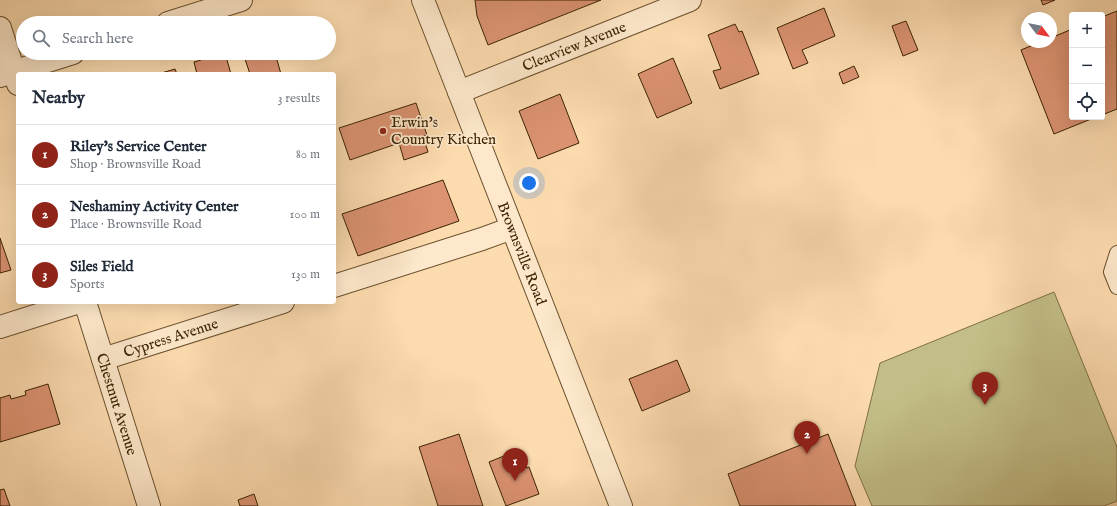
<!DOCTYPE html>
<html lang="en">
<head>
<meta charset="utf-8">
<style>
	body { margin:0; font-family:"IM FELL English",serif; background:#f6f6f7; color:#1f2937 }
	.controls { position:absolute; right:12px; top:12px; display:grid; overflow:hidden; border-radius:4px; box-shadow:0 4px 16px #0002 }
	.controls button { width:36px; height:36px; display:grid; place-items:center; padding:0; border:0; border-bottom:1px solid #e0e1e3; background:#fff; color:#1f2937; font:20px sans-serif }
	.compass { position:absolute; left:1021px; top:12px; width:36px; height:36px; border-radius:50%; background:#fff; box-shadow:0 4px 16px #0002; rotate:122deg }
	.you { position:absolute; left:529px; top:183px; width:14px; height:14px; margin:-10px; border:3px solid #fff; border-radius:50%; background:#1a73e8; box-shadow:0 0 0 6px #1a73e833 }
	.badge { display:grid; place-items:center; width:26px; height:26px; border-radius:50%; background:#8f2418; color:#fff; font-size:13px; font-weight:700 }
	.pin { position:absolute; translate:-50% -33px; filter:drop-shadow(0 1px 2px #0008) }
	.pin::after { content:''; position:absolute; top:21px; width:14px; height:12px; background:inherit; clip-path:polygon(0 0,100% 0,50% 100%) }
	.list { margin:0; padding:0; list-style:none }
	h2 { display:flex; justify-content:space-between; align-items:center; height:52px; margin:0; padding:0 16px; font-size:17px }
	h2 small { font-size:13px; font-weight:400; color:#747a83 }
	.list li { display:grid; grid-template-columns:26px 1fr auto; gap:12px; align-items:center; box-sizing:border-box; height:60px; padding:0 16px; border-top:1px solid #e0e1e3 }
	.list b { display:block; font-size:15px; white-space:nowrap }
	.list p { margin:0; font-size:13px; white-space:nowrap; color:#747a83 }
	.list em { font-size:13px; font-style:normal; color:#747a83 }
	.icon { flex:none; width:22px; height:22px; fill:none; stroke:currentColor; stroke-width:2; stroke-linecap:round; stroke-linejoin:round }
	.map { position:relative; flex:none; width:1117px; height:506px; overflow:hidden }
	.search { position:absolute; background:#fff; box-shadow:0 4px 16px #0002; left:16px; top:16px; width:320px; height:44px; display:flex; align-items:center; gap:10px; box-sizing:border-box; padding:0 14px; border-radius:22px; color:#747a83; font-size:15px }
	.panel { position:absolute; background:#fff; box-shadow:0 4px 16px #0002; left:16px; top:72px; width:320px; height:232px; border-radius:4px }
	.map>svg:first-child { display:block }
</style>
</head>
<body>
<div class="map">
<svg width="1117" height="506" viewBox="0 0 1117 506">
	<rect width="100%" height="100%" fill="#fcdbaf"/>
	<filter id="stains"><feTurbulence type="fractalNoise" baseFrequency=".005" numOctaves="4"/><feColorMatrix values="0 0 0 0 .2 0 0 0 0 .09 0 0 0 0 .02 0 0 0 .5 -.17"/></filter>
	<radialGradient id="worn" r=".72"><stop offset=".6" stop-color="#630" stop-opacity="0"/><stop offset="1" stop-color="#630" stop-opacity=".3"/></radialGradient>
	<path fill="#c3be87" stroke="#7f7045" d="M1054,292L1117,447V501L1104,506H872L855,466L880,363Z"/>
	<path fill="#dc9372" stroke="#3b2303" d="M475,0H601L488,45L477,16Z
		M1041,0H1055L1043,5Z
		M824,8L835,36L802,50L808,63L793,69L777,28Z
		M1117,11V109L1102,115V17Z
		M906,21L918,50L903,56L892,26Z
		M735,24L739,32L742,31L759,74L720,89L713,71L721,69L708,35Z
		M1072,29V117H1096L1054,134L1021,50L1040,42H1051V38Z
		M212,53L213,56L225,53L231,74H197L194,62L201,60L199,54Z
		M243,53H275L281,74H250Z
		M673,58L692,103L657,118L638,74Z
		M854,66L859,77L843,84L839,73Z
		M175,69L177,74H158Z
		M560,94L579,143L538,159L519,111Z
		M416,103L427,135L423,136L428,152L404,160L399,143L350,160L339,128Z
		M443,180L459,221L358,256L342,214Z
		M0,238L11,270L0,273Z
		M677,360L690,391L642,411L629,379Z
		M48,384L60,424L0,442V398L10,395L11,399L26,395L25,391Z
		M459,434L483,506H438L419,447Z
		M828,434L856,506H740L728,474Z
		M519,450L527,468L529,467L539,494L506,506L489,462Z
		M4,489L10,506H0V490Z
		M254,494L258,506H240L238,500Z"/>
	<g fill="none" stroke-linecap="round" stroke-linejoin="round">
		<g stroke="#6b512e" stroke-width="16">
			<path id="service" d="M1117,253L1111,272L1117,287"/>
		</g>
		<g stroke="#6b512e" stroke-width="24">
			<g id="minor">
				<path d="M168,23L241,0"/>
				<path d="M0,28L18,84"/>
				<path d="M0,76L73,53"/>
				<path id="s1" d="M459,92L690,0"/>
				<path d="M334,286L482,239L512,228"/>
				<path id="s2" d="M85,302L149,506"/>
				<path d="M0,327L79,302"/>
				<path id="s3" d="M103,359L283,302"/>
			</g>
		</g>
		<g stroke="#6b512e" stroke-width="24">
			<g id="tertiary">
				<path id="s4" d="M423,0L621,506"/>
			</g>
		</g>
		<use href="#service" stroke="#fde8cb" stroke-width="14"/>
		<use href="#minor" stroke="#fde8cb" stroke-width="22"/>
		<use href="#tertiary" stroke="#fde8cb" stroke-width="22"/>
	</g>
	<circle fill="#8f2418" stroke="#fde8cb" stroke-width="1.5" cx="383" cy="131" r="4"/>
	<g text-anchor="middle" stroke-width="3.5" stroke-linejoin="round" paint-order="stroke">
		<g font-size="15" fill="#3b2303" stroke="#fde8cb">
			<text dy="5" stroke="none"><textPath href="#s1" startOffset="124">Clearview Avenue</textPath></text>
			<text dy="5" stroke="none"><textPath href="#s4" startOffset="272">Brownsville Road</textPath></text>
			<text dy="5" stroke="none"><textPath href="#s3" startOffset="71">Cypress Avenue</textPath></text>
			<text dy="5" stroke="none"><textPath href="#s2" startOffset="107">Chestnut Avenue</textPath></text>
		</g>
		<g font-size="15" fill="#3b2303" stroke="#fde8cb" text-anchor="start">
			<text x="391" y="127">Erwin's<tspan x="391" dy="17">Country Kitchen</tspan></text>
		</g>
	</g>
	<rect width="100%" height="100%" filter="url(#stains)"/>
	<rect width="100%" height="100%" fill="url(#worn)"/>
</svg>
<div class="controls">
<button>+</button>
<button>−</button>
<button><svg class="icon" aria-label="locate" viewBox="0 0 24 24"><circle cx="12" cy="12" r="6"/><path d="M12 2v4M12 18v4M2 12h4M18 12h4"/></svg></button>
</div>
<svg class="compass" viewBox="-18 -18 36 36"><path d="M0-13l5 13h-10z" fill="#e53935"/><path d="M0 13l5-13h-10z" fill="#747a83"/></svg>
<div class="you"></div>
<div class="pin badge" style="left:515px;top:481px">1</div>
<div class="pin badge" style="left:807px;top:454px">2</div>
<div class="pin badge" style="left:985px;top:405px">3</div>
<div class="search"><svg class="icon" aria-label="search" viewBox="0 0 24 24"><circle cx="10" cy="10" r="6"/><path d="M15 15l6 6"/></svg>Search here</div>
<section class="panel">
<h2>Nearby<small>3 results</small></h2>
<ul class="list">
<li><span class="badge">1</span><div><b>Riley's Service Center</b><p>Shop · Brownsville Road</p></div><em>80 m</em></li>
<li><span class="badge">2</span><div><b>Neshaminy Activity Center</b><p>Place · Brownsville Road</p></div><em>100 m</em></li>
<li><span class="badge">3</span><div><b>Siles Field</b><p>Sports</p></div><em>130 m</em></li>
</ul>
</section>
</div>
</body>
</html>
